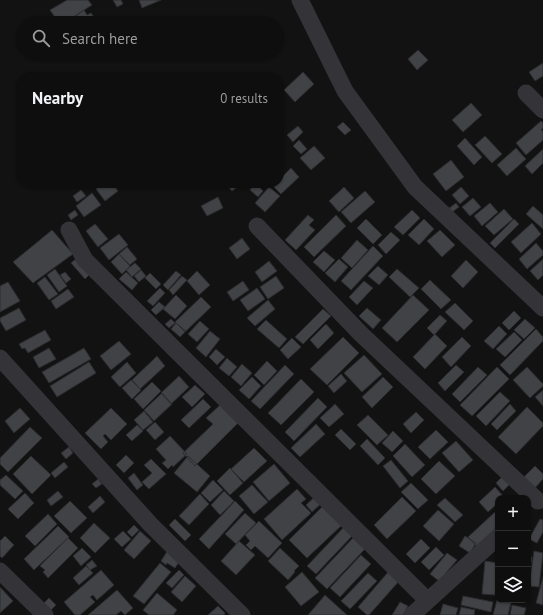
<!DOCTYPE html>
<html lang="en">
<head>
<meta charset="utf-8">
<style>
	body { margin:0; font-family:"PT Sans",sans-serif; background:#171717; color:#f1f3f6 }
	.controls { position:absolute; right:12px; bottom:12px; display:grid; overflow:hidden; border-radius:8px; box-shadow:0 1px 3px #0004 }
	.controls button { width:36px; height:36px; display:grid; place-items:center; padding:0; border:0; border-bottom:1px solid #2e2e2e; background:#0e0e0e; color:#f1f3f6; font:20px sans-serif }
	.list { margin:0; padding:0; list-style:none }
	h2 { display:flex; justify-content:space-between; align-items:center; height:52px; margin:0; padding:0 16px; font-size:17px }
	h2 small { font-size:13px; font-weight:400; color:#9b9c9e }
	.icon { flex:none; width:22px; height:22px; fill:none; stroke:currentColor; stroke-width:2; stroke-linecap:round; stroke-linejoin:round }
	.map { position:relative; flex:none; width:543px; height:615px; overflow:hidden }
	.search { position:absolute; background:#0e0e0e; box-shadow:0 1px 3px #0004; left:16px; top:16px; width:268px; height:44px; display:flex; align-items:center; gap:10px; box-sizing:border-box; padding:0 14px; border-radius:22px; color:#9b9c9e; font-size:15px }
	.panel { position:absolute; background:#0e0e0e; box-shadow:0 1px 3px #0004; left:16px; top:72px; width:268px; height:116px; border-radius:16px }
	.map>svg:first-child { display:block }
</style>
</head>
<body>
<div class="map">
<svg width="543" height="615" viewBox="0 0 543 615">
	<rect width="100%" height="100%" fill="#121213"/>
	<path fill="#414246" stroke="#2c2c2f" d="M67,0H88L92,5L64,23H59L50,10Z
		M113,0H121L123,4L117,7Z
		M139,0H161L142,8Z
		M84,10L87,15L91,13L96,20L93,23H66Z
		M418,50L428,60L417,70L408,59Z
		M543,63V76L535,81L529,72Z
		M303,72L314,84L295,102L284,90Z
		M471,103L482,115L463,132L452,120Z
		M541,121L543,123V128L541,130L543,131V140L526,155L516,143Z
		M343,122L351,130L345,135L337,127Z
		M298,126L303,132L293,142L287,135Z
		M485,136L502,154L492,163L475,145Z
		M465,138L482,157L474,165L457,146Z
		M299,140L307,149L301,154L293,146Z
		M314,146L325,158L311,170L300,158Z
		M516,148L526,159L507,176L497,165Z
		M543,149V163L532,174L525,166Z
		M451,160L464,177L446,191L433,174Z
		M291,168L299,177L281,194L273,186L275,183H279V180Z
		M105,183H112L118,191L105,201L96,189Z
		M228,183H234L237,187L232,191L226,184Z
		M255,183L263,191L258,197L250,190Z
		M269,187L280,196L265,212L255,203Z
		M344,187L354,198L339,212L329,201Z
		M461,187L469,196L460,204L452,195Z
		M81,190L86,196L77,202L73,196Z
		M365,191L375,202L351,223L341,212Z
		M92,193L101,205L84,217L76,206Z
		M218,197L223,208L207,216L201,206Z
		M473,198L481,207L470,216L462,207Z
		M456,203L459,207L451,213L448,209Z
		M490,203L498,212L482,226L474,216Z
		M533,206L543,215V229L526,214Z
		M504,209L513,219L494,235L485,226Z
		M75,210L78,215L71,220L68,215Z
		M412,210L420,218L403,235L394,227Z
		M308,215L314,220L309,225L315,230L296,250L285,240Z
		M336,215L346,226L314,257L304,247Z
		M366,219L382,235L373,244L357,228Z
		M424,219L434,229L419,245L408,235Z
		M514,219L519,224L495,248L490,243Z
		M532,223L541,234L521,253L511,242Z
		M95,224L108,239L98,247L86,231Z
		M52,230L73,254L33,283L13,262Z
		M440,230L455,245L442,257L427,241Z
		M391,232L400,240L386,254L378,245Z
		M119,234L128,245L109,260L100,248Z
		M242,238L250,249L237,259L229,248Z
		M357,240L368,250L352,268L341,258Z
		M536,243L543,251V255L527,269L519,259Z
		M373,246L383,256L351,290L341,281Z
		M127,247L137,259L130,265L119,254Z
		M324,251L335,260L324,272L313,262Z
		M119,254L130,266L122,274L111,262Z
		M78,257L92,272L85,279L71,263Z
		M339,259L348,267L335,282L325,273Z
		M543,259V275L538,280L530,271Z
		M466,260L478,272L463,288L451,276Z
		M269,261L277,271L262,282L255,272Z
		M135,263L141,269L132,277L126,270Z
		M378,266L388,275L379,285L368,276Z
		M55,269L67,286L59,292L47,275Z
		M397,269L419,288L410,297L389,277Z
		M141,270L146,276L139,282L134,276Z
		M176,271L181,275L168,290L163,285Z
		M197,271L210,285L199,295L187,281Z
		M65,272L71,279L66,283L60,275Z
		M126,272L138,283L132,290L119,279Z
		M150,273L161,284L156,289L145,278Z
		M182,276L187,280L173,295L169,290Z
		M276,276L284,288L268,299L260,287Z
		M45,277L58,294L49,300L37,283Z
		M430,280L451,300L441,309L421,289Z
		M243,281L249,290L233,301L227,292Z
		M364,281L373,288L357,305L349,297Z
		M8,282L20,301L0,312V286Z
		M160,288L165,293L153,306L147,301Z
		M257,288L265,299L248,311L240,300Z
		M68,289L74,297L56,309L51,301Z
		M176,295L187,306L175,319L163,309Z
		M413,295L429,310L397,342L382,328Z
		M201,297L211,307L185,332L175,322Z
		M268,300L275,309L255,326L247,318Z
		M159,302L165,307L156,315L151,310Z
		M455,303L473,321L464,330L445,312Z
		M19,308L26,320L6,331L0,321V318Z
		M367,308L381,320L373,329L359,316Z
		M323,309L331,316L303,344L295,337Z
		M514,311L521,318L509,330L502,323Z
		M440,315L447,321L434,335L427,328Z
		M171,319L175,323L169,328L165,324Z
		M525,319L535,328L524,339L514,330Z
		M266,320L287,339L279,348L257,329Z
		M200,321L209,329L197,342L188,334Z
		M176,323L186,331L180,337L171,329Z
		M326,324L334,333L318,349L310,340Z
		M499,326L507,334L493,349L484,341Z
		M536,329L543,337V341L510,375L500,365Z
		M45,330L51,340L28,353L25,348L22,349L19,344Z
		M210,331L220,339L206,357L196,348Z
		M514,332L522,340L505,357L496,349Z
		M435,334L447,346L425,369L413,357Z
		M343,337L359,353L327,385L310,369Z
		M462,337L471,346L451,367L442,357Z
		M292,338L301,347L288,359L280,350Z
		M119,341L131,354L111,370L100,356Z
		M49,348L56,359L39,368L33,357Z
		M84,348L91,359L49,383L42,372Z
		M216,349L225,357L217,365L209,357Z
		M364,355L382,374L362,392L344,373Z
		M157,356L165,366L140,389L132,380Z
		M227,358L237,367L229,376L219,368Z
		M267,361L277,371L264,385L254,375Z
		M89,362L96,373L57,397L50,386Z
		M127,362L136,373L120,387L111,377Z
		M242,364L252,373L241,386L231,377Z
		M285,365L294,374L260,409L251,401Z
		M456,365L464,372L445,391L438,383Z
		M478,367L487,375L460,402L452,394Z
		M497,367L509,379L472,416L460,405Z
		M527,367L543,384V386L530,398L513,380Z
		M341,374L347,381L334,393L328,386Z
		M179,376L189,387L171,404L161,393Z
		M252,377L261,386L249,399L239,390Z
		M383,377L393,387L372,408L362,397Z
		M301,379L314,392L281,425L268,413Z
		M131,380L141,390L132,399L122,388Z
		M152,382L161,391L143,409L134,399Z
		M195,385L205,394L192,407L182,397Z
		M543,390V406L535,397Z
		M500,392L510,401L486,426L476,416Z
		M162,393L172,404L154,421L144,410Z
		M318,398L327,407L294,441L285,432Z
		M203,399L211,407L189,428L181,420Z
		M335,404L344,414L329,427L320,418Z
		M510,404L516,411L497,430L491,424Z
		M220,405L238,423L195,466L183,453L213,424L206,418Z
		M527,407L543,423V426L516,454L498,437Z
		M20,408L30,419L14,433L5,421Z
		M111,408L127,424L111,440L105,434L103,436L108,442L101,449L85,433Z
		M144,411L153,422L143,430L134,420Z
		M416,412L424,420L411,433L403,424Z
		M368,415L388,435L377,445L357,425Z
		M155,422L164,432L155,440L146,430Z
		M316,424L325,434L300,457L291,448Z
		M137,425L143,431L132,441L126,435Z
		M30,427L42,438L8,472L0,464V458Z
		M341,429L356,444L350,450L335,435Z
		M436,430L448,442L430,459L418,447Z
		M393,431L403,441L392,452L382,443Z
		M170,436L187,454L173,467L172,465L168,469L162,463L166,460L156,449Z
		M367,439L385,458L378,465L360,446Z
		M456,441L473,460L459,472L442,453Z
		M405,444L425,465L412,477L393,456Z
		M69,447L73,453L66,459L61,453Z
		M254,448L267,461L244,482L231,469Z
		M126,455L134,463L124,473L116,465Z
		M31,456L51,475L32,494L13,474Z
		M188,456L210,476L197,492L174,473Z
		M151,459L166,474L149,489L142,482L152,473L144,465Z
		M391,460L408,481L400,488L383,466Z
		M439,461L455,476L436,494L421,479Z
		M64,462L68,467L55,478L51,473Z
		M274,464L290,483L269,501L253,482Z
		M535,466L543,474V479L535,488L524,477Z
		M230,468L243,483L230,495L217,481Z
		M134,473L143,485L137,490L128,478Z
		M6,475L23,491L15,499L0,485V480Z
		M503,476L510,484L503,491L496,483Z
		M98,479L102,484L96,488L92,484Z
		M213,480L223,490L210,502L201,493Z
		M411,483L428,500L418,509L401,492Z
		M252,485L268,502L254,514L239,496Z
		M495,487L505,498H498V503L488,512L479,502Z
		M297,489L306,499L301,503L311,513L282,540L264,519Z
		M58,491L63,497L51,506L47,500Z
		M224,491L234,501L220,515L211,505Z
		M25,493L34,503L18,519L8,509Z
		M319,493L325,500L312,512L306,505Z
		M200,494L209,504L189,525L179,516Z
		M100,496L105,502L93,513L88,507Z
		M402,497L416,511L387,539L374,525Z
		M445,498L463,515L455,522L437,505Z
		M70,501L87,518L71,533L54,516Z
		M235,501L244,510L209,549L199,539Z
		M323,506L342,525L307,558L289,540Z
		M438,510L454,524L439,541L423,526Z
		M495,512L498,515V530L478,548L468,537Z
		M245,513L256,523L236,544L225,534Z
		M48,514L57,524L35,546L25,536Z
		M175,519L191,535L185,541L169,525Z
		M540,519L543,520V532L537,543L529,539Z
		M259,521L282,543L268,558L255,546L251,550L246,545L250,541L245,535Z
		M94,523L110,538L95,553L80,538Z
		M134,525L139,530L132,537L127,532Z
		M58,526L69,537L34,570L24,559Z
		M344,527L353,535L316,574L307,566Z
		M123,531L131,539L122,547L114,539Z
		M140,531L151,541L134,559L124,550Z
		M5,536L14,545L2,558L0,556V541Z
		M465,536L476,543L470,553L459,546Z
		M68,538L78,548L48,578L43,572L45,570L40,566Z
		M353,538L365,549L327,589L315,578Z
		M421,539L430,548L415,563L406,554Z
		M239,541L255,555L236,575L221,561Z
		M436,547L444,555L429,570L421,562Z
		M82,548L91,557L81,566L73,556Z
		M280,548L299,566L294,571L295,572L288,580L268,561Z
		M168,550L181,559L175,568L167,563L166,565L161,561Z
		M534,551L543,553L539,587L529,586Z
		M447,553L457,560L439,581L430,574Z
		M361,555L371,564L340,597L330,588Z
		M528,557H532L528,582Z
		M92,560L97,566L90,570L86,565Z
		M485,561L498,563L495,595L482,594Z
		M160,563L171,572L144,604L133,596Z
		M86,566L93,573L79,585L73,578Z
		M101,570L114,585L97,600L93,595L90,597L95,602L80,615H75L64,602Z
		M179,570L184,575L172,588L166,583Z
		M389,571L400,580L369,615H367L358,607Z
		M302,572L319,592L301,606L285,587Z
		M368,573L377,581L350,609L341,601Z
		M185,576L196,586L182,602L171,592Z
		M543,577V605L536,603Z
		M0,587L13,601L0,613Z
		M117,590L133,608L125,615L121,611L116,615H88Z
		M157,593L177,610L173,615H149L143,610Z
		M325,595L347,615H308Z
		M463,596L493,602L491,612L461,605Z
		M49,598L56,605L51,610L44,603Z
		M497,600L511,603L508,615H493Z
		M400,602L408,606L403,615H392Z
		M443,604L458,608L456,615H440Z
		M512,605L526,608L524,615H510Z
		M218,606L225,613L224,615H208Z
		M461,607L475,610L474,615H459Z"/>
	<g fill="none" stroke-linecap="round" stroke-linejoin="round">
		<path stroke="#333338" stroke-width="17" d="M300,0L345,91L415,187L543,308
			M526,93L543,110
			M257,226L361,334L538,501
			M69,230L85,260L427,600
			M0,358L151,525L242,615
			M0,571L45,615
			M412,615L498,537"/>
	</g>
</svg>
<div class="controls">
<button>+</button>
<button>−</button>
<button><svg class="icon" aria-label="layers" viewBox="0 0 24 24"><path d="M12 4l9 5-9 5-9-5zM3 14l9 5 9-5"/></svg></button>
</div>
<div class="search"><svg class="icon" aria-label="search" viewBox="0 0 24 24"><circle cx="10" cy="10" r="6"/><path d="M15 15l6 6"/></svg>Search here</div>
<section class="panel">
<h2>Nearby<small>0 results</small></h2>
<ul class="list">
</ul>
</section>
</div>
</body>
</html>
